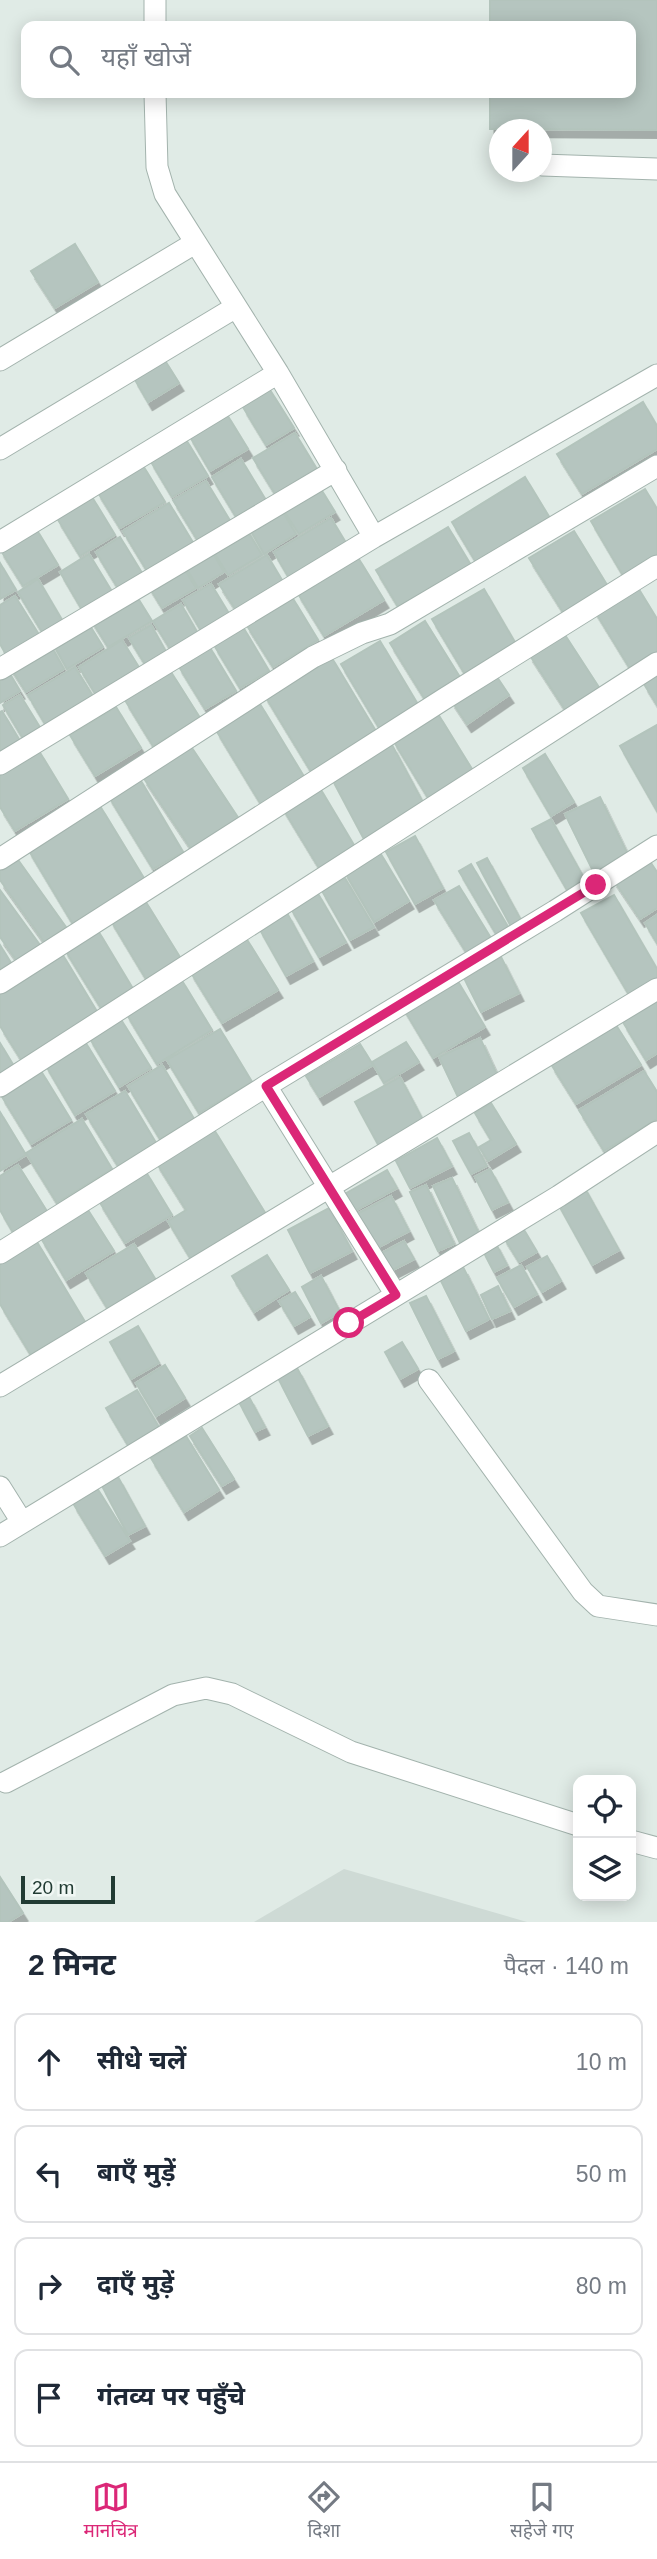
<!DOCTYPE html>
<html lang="hi">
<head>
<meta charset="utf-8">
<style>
	body { margin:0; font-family:Helvetica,"Noto Sans Devanagari",sans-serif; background:#f6f6f7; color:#1f2937 }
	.controls { position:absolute; right:21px; bottom:21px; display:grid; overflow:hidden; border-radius:14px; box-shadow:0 4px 18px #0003 }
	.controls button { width:63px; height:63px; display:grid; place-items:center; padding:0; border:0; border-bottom:2px solid #e0e1e3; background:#fff; color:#1f2937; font:35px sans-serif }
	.compass { position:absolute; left:489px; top:119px; width:63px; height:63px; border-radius:50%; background:#fff; box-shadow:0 4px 18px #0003; rotate:21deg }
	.scale { position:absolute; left:21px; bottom:18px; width:94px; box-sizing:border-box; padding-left:7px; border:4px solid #213b33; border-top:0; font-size:19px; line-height:24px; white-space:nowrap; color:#213b33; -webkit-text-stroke:5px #f0f7f4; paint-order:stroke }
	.stop { position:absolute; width:21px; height:21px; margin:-16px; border:5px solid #db2777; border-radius:50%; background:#fff }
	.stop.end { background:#db2777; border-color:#fff; box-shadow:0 2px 7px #0008 }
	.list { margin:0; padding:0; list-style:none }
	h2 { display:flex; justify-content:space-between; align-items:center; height:91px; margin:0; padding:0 28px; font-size:30px }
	h2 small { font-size:23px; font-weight:400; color:#747a83 }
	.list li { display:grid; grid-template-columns:46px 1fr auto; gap:21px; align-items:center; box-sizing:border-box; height:98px; margin:0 14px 14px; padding:0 14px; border:2px solid #e0e1e3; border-radius:14px }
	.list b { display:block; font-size:26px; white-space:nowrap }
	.list em { font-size:23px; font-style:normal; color:#747a83 }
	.icon { flex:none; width:38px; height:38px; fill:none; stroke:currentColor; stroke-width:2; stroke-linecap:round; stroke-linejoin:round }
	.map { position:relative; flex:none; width:657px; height:1922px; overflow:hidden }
	.search { position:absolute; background:#fff; box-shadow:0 4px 18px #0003; left:21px; right:21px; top:21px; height:77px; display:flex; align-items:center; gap:18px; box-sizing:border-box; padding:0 24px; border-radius:14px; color:#747a83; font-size:26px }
	.sheet { height:539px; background:#fff }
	nav { display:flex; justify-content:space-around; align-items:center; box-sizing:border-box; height:98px; border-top:2px solid #e0e1e3; background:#fff; font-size:19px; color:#747a83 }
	nav a { display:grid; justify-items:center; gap:4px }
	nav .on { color:#db2777 }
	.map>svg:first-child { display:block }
</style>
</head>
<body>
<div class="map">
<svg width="657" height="1922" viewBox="0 0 657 1922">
	<defs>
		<filter id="shadow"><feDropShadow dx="4.5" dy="8" stdDeviation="0" flood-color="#0004"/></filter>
	</defs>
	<rect width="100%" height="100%" fill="#e0ebe6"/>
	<path fill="#cedad5" d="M344,1869L527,1922H254Z"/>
	<path fill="#b5c5bf" stroke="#b3c4bc" stroke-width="2" filter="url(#shadow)" d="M490,0H657V130L490,129V93H631V26H490Z
		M75,244L98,282L55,308L31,271Z
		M164,359L179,383L148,402L134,378Z
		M270,390L294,428L266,445L243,407Z
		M643,402L657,426V449L582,494L557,454Z
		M226,413L248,449L210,471L189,435Z
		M295,433L318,471L277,497L253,458Z
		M185,438L208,476L172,497L150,460Z
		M241,459L267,502L238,520L212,477Z
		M142,464L165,502L120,528L97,491Z
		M525,477L551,520L477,564L452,522Z
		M206,481L232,524L200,544L173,500Z
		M319,486L335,512L299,534L282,508Z
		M645,489L657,509V557L624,577L591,521Z
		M92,497L115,535L80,556L57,518Z
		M169,503L195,546L149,574L123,531Z
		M280,507L296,534L264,554L248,526Z
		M331,518L349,548L292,583L274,552Z
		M35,527L58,565L23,586L0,549Z
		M448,527L472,567L400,610L376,570Z
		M246,528L262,555L228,575L212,549Z
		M574,531L610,590L566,617L529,558Z
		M120,537L145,578L121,593L96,552Z
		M211,550L224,572L198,588L185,566Z
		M89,554L114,595L84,613L60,572Z
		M267,555L286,587L239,615L219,584Z
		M357,556L384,600L324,636L297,592Z
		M0,563L16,590L0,599Z
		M182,565L196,588L162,608L148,585Z
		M38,579L62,620L42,632L18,592Z
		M635,583L657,619V654L631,670L593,608Z
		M211,584L234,622L206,639L183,600Z
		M484,589L517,646L466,676L432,619Z
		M134,592L152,621L108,647L90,618Z
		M15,596L41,638L8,658L0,644V605Z
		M292,597L318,640L273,667L246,624Z
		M181,604L201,639L174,655L153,621Z
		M87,621L103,647L67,669L52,642Z
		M425,621L461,679L426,701L390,643Z
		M151,625L169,657L148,669L129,638Z
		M243,627L269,671L240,688L214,645Z
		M563,632L600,689L566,711L529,654Z
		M122,640L143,674L99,700L79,667Z
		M380,641L420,708L381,731L341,664Z
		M50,644L64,669L26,692L10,667Z
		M209,646L236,691L205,709L178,665Z
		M330,655L377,733L312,773L264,694Z
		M75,667L96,701L48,729L28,695Z
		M7,669L20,691L0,703V673Z
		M493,671L509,695L467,724L451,700Z
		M171,672L200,718L153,746L125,700Z
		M657,675V705L644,684Z
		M20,695L44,734L27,745L3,705Z
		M260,704L306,780L262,806L216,730Z
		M116,707L141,748L95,776L70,735Z
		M2,711L23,746L0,760V712Z
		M438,714L475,774L430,801L393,740Z
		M657,725V811L620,746Z
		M190,745L243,825L196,856L143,777Z
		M392,745L426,808L365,841L331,777Z
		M39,751L68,799L15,831L0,807V774Z
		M545,754L574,802L551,816L523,768Z
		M138,776L183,852L153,869L108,795Z
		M318,785L355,847L319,868L282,807Z
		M600,797L630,859L595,875L565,814Z
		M100,806L145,880L73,924L28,849Z
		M551,819L585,880L567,890L532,829Z
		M415,836L443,888L415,904L386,852Z
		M379,851L409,901L374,922L344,871Z
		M16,857L66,927L45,943L0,880V869Z
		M647,857L657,872V908L640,919L613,879Z
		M487,858L523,924L513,930L477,863Z
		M471,864L511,932L499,939L459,871Z
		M345,878L374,927L350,940L322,891Z
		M459,886L492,940L468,955L434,900Z
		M0,890L40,945L17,961L0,937Z
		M317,892L346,942L319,957L290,907Z
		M614,895L657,969V986L632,1000L581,913Z
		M144,899L181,959L146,979L110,919Z
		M287,913L313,961L286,976L259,928Z
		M657,915V943L645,923Z
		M97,929L133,989L101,1008L64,948Z
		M246,938L278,990L222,1023L190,971Z
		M0,945L11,963L0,970Z
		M61,952L99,1015L22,1061L0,1026V988Z
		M501,957L519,993L481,1012L463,976Z
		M454,975L485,1027L433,1058L402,1006Z
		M181,979L212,1030L157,1064L126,1013Z
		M657,1001V1053L646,1060L623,1022Z
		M120,1018L151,1068L119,1087L89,1037Z
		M616,1025L641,1065L576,1104L551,1064Z
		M220,1029L252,1082L199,1113L167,1060Z
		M480,1038L499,1079L458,1097L439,1057Z
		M84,1040L115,1091L75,1115L45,1064Z
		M406,1042L419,1062L384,1083L372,1062Z
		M0,1043L18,1073L0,1084Z
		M360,1044L373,1065L319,1097L306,1076Z
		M162,1065L194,1119L160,1139L128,1086Z
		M41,1071L71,1120L31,1144L1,1095Z
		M644,1071L657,1092V1119L604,1151L579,1110Z
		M400,1077L425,1124L380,1148L355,1102Z
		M125,1091L156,1143L118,1166L86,1114Z
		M491,1103L516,1144L488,1161L479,1147L491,1140L475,1113Z
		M0,1112L26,1155L0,1171Z
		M82,1119L112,1169L57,1203L26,1153Z
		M213,1128L267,1216L192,1261L168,1221L186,1210L156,1162Z
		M469,1133L487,1166L471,1174L453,1141Z
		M437,1138L452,1166L410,1188L396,1161Z
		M18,1165L48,1213L14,1234L0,1210V1176Z
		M490,1169L508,1202L492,1210L475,1177Z
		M387,1170L397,1188L351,1213L341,1196Z
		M146,1172L172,1215L125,1243L99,1201Z
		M452,1178L479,1234L460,1243L433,1186Z
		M426,1185L454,1244L438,1251L410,1192Z
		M583,1185L619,1250L592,1265L556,1200Z
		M391,1196L409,1231L375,1249L355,1215Z
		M329,1208L352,1251L310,1273L288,1230Z
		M88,1210L114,1251L66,1280L41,1238Z
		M521,1225L537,1252L519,1262L503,1236Z
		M404,1241L414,1259L385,1274L376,1256Z
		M37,1242L88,1327L34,1360L0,1304V1264Z
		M495,1242L507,1265L494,1272L482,1249Z
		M134,1244L160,1287L112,1316L86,1273Z
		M267,1255L289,1290L254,1312L232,1276Z
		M547,1256L561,1281L542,1292L527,1267Z
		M521,1265L537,1294L514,1307L497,1278Z
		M463,1267L489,1319L466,1331L440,1279Z
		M321,1276L340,1312L321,1323L302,1287Z
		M498,1286L510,1311L492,1319L481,1295Z
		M295,1292L310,1317L294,1326L279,1301Z
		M426,1296L454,1351L438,1359L410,1303Z
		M138,1326L159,1363L131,1379L110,1342Z
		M402,1342L418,1369L400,1379L385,1352Z
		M165,1365L185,1398L156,1416L136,1383Z
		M297,1368L328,1426L308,1436L278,1378Z
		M137,1390L163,1434L132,1452L106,1408Z
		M249,1397L265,1427L255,1432L239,1402Z
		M202,1428L234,1479L222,1486L190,1436Z
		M186,1436L219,1490L184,1512L151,1458Z
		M118,1477L145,1526L128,1535L102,1486Z
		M97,1488L130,1541L105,1556L73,1503Z
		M0,1877L23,1913L8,1922H0Z"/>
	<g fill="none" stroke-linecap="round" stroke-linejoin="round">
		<g stroke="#a3b3ad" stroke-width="23">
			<path id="minor" d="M155,26V0
				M155,93L157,167L165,194L278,373L374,537
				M542,165L657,169
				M0,360L195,243
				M0,449L236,307
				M0,542L278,373
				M0,669L336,470
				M0,764L374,537L657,375
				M0,859L313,657L362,633L390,624L657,466
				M0,983L444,699L657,566
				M0,1086L657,663
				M266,1086L396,1295
				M0,1253L266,1086L555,911L657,846
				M429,1380L583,1592L598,1606L657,1615
				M0,1386L657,989
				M0,1487L22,1522
				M0,1536L559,1196L657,1132
				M6,1782L173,1695L206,1688L232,1694L351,1752L578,1825
				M631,1841L657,1848"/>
		</g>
		<use href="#minor" stroke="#fff" stroke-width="21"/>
	</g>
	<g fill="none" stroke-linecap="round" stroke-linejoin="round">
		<path stroke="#db2777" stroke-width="9" d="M349,1323L396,1295L266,1086L596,885"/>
	</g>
</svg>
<div class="controls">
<button><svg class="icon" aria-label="locate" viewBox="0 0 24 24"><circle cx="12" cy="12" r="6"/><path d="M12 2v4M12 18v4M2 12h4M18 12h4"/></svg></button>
<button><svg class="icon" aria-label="layers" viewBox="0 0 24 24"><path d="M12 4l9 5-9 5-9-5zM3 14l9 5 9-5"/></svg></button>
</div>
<svg class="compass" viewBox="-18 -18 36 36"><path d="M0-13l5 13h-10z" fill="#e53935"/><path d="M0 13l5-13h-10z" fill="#747a83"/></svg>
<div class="scale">20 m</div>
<div class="stop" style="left:349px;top:1323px"></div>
<div class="stop end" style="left:596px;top:885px"></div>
<div class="search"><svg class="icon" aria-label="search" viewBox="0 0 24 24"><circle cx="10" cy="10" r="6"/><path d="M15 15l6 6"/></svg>यहाँ खोजें</div>
</div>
<section class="sheet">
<h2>2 मिनट<small>पैदल · 140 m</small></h2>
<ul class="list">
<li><svg class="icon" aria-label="ahead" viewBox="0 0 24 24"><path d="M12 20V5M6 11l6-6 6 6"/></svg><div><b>सीधे चलें</b></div><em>10 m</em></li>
<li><svg class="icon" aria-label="left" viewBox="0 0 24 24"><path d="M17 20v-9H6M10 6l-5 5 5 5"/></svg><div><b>बाएँ मुड़ें</b></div><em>50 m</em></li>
<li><svg class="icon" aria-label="right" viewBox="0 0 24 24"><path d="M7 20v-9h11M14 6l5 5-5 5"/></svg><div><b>दाएँ मुड़ें</b></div><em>80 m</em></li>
<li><svg class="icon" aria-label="arrive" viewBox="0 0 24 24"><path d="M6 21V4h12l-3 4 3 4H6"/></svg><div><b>गंतव्य पर पहुँचे</b></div></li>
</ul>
</section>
<nav>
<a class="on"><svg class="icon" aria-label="map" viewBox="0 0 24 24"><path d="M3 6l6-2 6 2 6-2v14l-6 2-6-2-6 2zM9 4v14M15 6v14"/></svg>मानचित्र</a>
<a><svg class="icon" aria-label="directions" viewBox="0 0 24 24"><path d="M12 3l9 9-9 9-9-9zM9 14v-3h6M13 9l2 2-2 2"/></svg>दिशा</a>
<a><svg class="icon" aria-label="saved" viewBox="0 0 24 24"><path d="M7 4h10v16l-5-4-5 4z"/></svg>सहेजे गए</a>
</nav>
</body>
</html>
